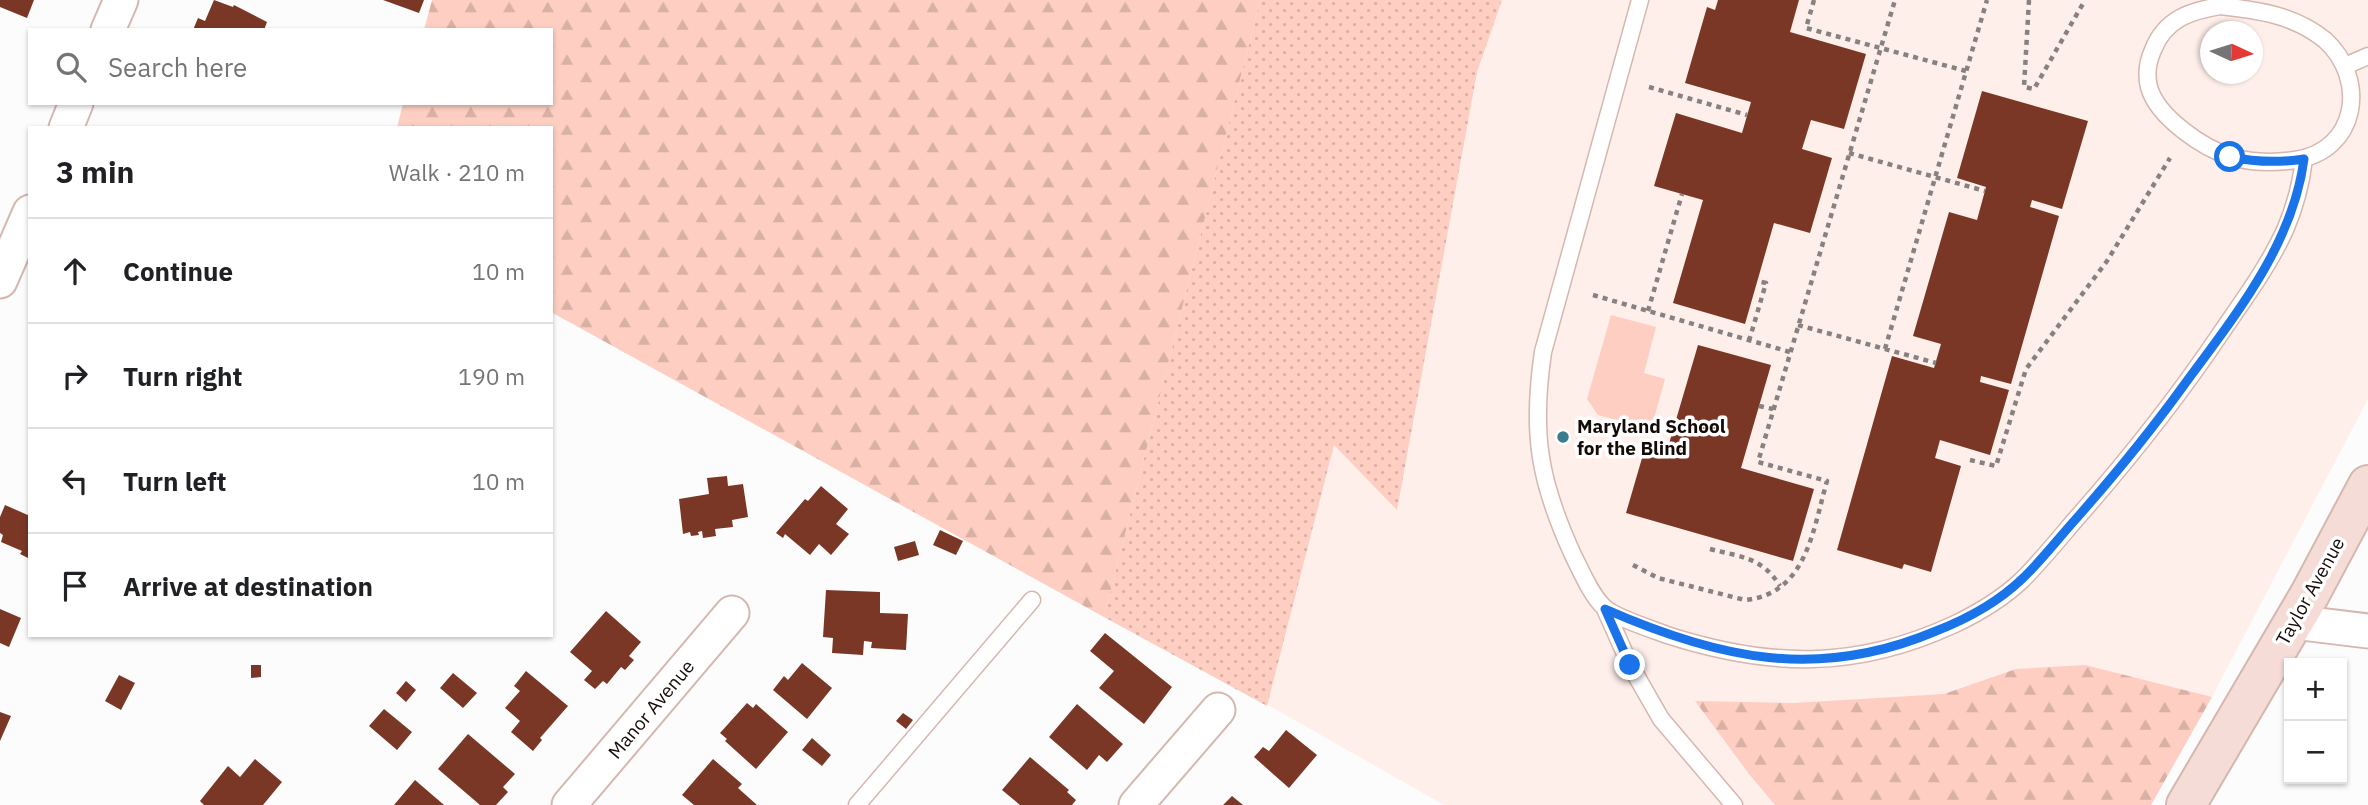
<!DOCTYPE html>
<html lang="en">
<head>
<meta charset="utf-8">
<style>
	body { margin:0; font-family:"IBM Plex Sans",sans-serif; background:#f6f6f6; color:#202124 }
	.controls { position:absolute; right:21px; bottom:21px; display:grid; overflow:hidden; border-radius:0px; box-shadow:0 2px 5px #0004 }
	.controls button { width:63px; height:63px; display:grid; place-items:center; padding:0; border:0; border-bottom:2px solid #e0e0e0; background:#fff; color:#202124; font:35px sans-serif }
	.compass { position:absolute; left:2200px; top:21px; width:63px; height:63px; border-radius:50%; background:#fff; box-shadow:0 2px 5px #0004; rotate:94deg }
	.stop { position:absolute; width:21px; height:21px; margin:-16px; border:5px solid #1a73e8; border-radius:50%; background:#fff }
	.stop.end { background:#1a73e8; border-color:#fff; box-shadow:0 2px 7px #0008 }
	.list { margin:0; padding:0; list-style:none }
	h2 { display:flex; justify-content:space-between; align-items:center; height:91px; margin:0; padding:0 28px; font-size:30px }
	h2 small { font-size:23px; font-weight:400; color:#757577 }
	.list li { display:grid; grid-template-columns:46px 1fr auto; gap:21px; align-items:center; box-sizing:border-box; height:105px; padding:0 28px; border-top:2px solid #e0e0e0 }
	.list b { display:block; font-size:26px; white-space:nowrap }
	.list em { font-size:23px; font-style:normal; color:#757577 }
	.icon { flex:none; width:38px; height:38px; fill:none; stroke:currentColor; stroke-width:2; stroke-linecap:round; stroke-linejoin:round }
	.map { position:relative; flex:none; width:2368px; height:805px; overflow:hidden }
	.search { position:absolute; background:#fff; box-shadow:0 2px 5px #0004; left:28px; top:28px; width:525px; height:77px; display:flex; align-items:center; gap:18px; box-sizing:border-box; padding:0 24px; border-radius:0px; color:#757577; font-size:26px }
	.panel { position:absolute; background:#fff; box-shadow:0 2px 5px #0004; left:28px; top:126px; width:525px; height:511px; border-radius:0px }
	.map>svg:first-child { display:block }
</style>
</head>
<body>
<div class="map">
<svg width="2368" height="805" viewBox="0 0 2368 805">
	<defs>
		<pattern id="grass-dots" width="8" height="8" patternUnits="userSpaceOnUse" patternTransform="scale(1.75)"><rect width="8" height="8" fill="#fdcec1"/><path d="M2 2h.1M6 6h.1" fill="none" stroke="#d8b0a4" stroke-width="1.8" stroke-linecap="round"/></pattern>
		<pattern id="forest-firs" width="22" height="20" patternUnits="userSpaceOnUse" patternTransform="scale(1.75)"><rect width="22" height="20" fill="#fdcec1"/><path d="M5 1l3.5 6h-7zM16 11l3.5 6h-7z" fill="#d8b0a4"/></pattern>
	</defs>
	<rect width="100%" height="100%" fill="#fcfcfc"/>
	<path fill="#ffefea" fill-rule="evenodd" d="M434,0H2368V399L2212,697L2151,805H1444L1208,671L551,312V128H397L551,103V30ZM2210,32H2252V74H2210Z"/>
	<path fill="url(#grass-dots)" d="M1260,0H1502L1477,72L1397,510L1334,445L1267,706L1104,617Z"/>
	<path fill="url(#forest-firs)" d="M432,0H1260L1104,617L551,312V128H397L403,103H551V30H424Z
		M2085,665L2212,697L2151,805H1775L1749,774L1695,701L1794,703L1944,694L2016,669Z"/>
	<path fill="#fdcec1" d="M1611,315L1656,327L1644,373L1665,379L1651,429L1598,415L1587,399Z"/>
	<path fill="#7a3726" d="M0,0H34L27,18L0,7Z
		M214,0L233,7L234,5L267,22L264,30H193L198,18L205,21Z
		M383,0H424L419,13Z
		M1718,0H1799L1790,32L1866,54L1844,129L1811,120L1802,149L1832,158L1810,233L1774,223L1745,324L1673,303L1703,200L1654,186L1676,113L1742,133L1751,102L1685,83L1707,7L1715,10Z
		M1982,91L2088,121L2062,209L2032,200L2030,207L2059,216L2011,384L1981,376L1980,382L2009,390L1990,455L1940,440L1935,458L1961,466L1931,572L1904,564L1902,569L1837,550L1892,356L1934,368L1941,344L1913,336L1949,212L1977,220L1986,187L1957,178Z
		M1698,345L1771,365L1741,468L1814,489L1793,561L1626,513L1647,441L1668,447Z
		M727,476L728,486L743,484L748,517L732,520L733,527L715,529L716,536L703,538L702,531L698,532L699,535L691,536L690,532L683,534L679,499L709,494L707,478Z
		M821,486L848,509L836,524L849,534L831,555L819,544L810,555L785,534L783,538L776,533L805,499L808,501Z
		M5,505L30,516V559L20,554L22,551L1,542L3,535L0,533V517Z
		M940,530L963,541L956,555L933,545Z
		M915,541L919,555L898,561L894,547Z
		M826,590L880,592V613L908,614L906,650L871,648L872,642L864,641L863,655L832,653L833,638L823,637Z
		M0,609L21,618L9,647L0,643Z
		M606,611L641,642L629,656L634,660L625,670L621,667L607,684L603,681L595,689L584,680L592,671L570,652Z
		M1105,633L1172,687L1144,724L1099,688L1114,671L1090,651Z
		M802,663L832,688L807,719L773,690L784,676L788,680Z
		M251,665H261V677L251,678Z
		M526,671L568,706L540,738L542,740L533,751L511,732L520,721L505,708L520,691L514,686Z
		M453,673L477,693L463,708L440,688Z
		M119,675L135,683L121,710L105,701Z
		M406,681L416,690L406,702L396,693Z
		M747,703L753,708L756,704L788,732L756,769L725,741L727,739L720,733Z
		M1077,704L1123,744L1107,762L1099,755L1087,770L1049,737Z
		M384,709L412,732L397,750L369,726Z
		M0,712L11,716L0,741Z
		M903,713L913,720L906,729L896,721Z
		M1286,730L1317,755L1289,788L1254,757L1263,747L1269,751Z
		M468,734L515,774L503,787L508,792L496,805H480L438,769Z
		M812,738L831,755L822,766L802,750Z
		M1030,757L1069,790L1067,792L1076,800L1072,805H1020L1002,790Z
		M255,759L282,782L263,805H204L200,801L228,766L240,777Z
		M713,759L742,784L738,788L757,805H694L682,795Z
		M415,780L444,805H394Z
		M1232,796L1243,805H1223Z"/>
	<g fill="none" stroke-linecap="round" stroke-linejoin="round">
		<g stroke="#d5b7af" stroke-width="19">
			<path id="lane" d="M1640,0L1543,352C1531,433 1539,481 1573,555C1581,571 1592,597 1605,608C1614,617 1654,630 1667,635C1770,668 1856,670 1955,624C1978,613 2003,598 2022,580C2041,561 2058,540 2075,520C2129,459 2178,397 2223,330C2245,298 2269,265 2285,230C2295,207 2301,184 2304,159
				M2220,6C2258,10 2294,15 2325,40C2368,79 2358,151 2295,160C2274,163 2253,163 2232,157C2204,149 2157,117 2149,87C2146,75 2148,61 2153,50C2165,19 2190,11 2220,6Z
				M2345,66L2368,56
				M1605,609L1630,665L1661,719L1734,805
				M857,805L1032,600"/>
		</g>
		<g stroke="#d5b7af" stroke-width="37">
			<path id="street" d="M108,30L121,0
				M66,128L76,103
				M0,281L30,212
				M2294,622L2368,631
				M569,805L732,613
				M1136,805L1218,710"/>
		</g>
		<g stroke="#d5b7af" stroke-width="42">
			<path id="secondary" d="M2186,805L2310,594L2368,485"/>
		</g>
		<path stroke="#878281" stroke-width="4.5" stroke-dasharray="5 5" stroke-linecap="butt" d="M1814,0L1806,28L1966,71
			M2029,0L2024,87L2034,89L2085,0
			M1649,87L1747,115
			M1849,153L1985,191
			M1593,295L1790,352
			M1648,311L1682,194
			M1798,325L1936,363
			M1749,341L1766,283L1757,281
			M1885,349L1987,0
			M1759,406L1773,409
			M1970,460L1996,466L2026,369L2107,261L2170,158
			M1710,549C1741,557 1762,557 1780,586
			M1633,565L1658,578L1745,600C1807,594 1813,529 1827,481L1758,462L1895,0"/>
		<use href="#lane" stroke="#fff" stroke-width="16"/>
		<use href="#street" stroke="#fff" stroke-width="33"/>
		<use href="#secondary" stroke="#f5dcd6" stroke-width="38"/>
	</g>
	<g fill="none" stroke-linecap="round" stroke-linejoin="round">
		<path stroke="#1a73e8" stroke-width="9" d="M1630,665L1605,609C1719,659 1818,681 1936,631C1967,619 1998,602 2022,579C2041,561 2057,540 2075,520C2113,477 2150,432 2184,385C2234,317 2293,245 2304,159C2278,163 2255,162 2230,157"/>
	</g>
	<circle fill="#397c8d" stroke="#fff" stroke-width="2.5" cx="1563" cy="437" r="7"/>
	<g text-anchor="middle" stroke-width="7" stroke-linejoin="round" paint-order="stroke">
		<g font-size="19" font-weight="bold" fill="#150b09" stroke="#fff" text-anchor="start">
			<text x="1577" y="433">Maryland School<tspan x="1577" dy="22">for the Blind</tspan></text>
		</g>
		<g font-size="19" fill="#150b09" stroke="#fff">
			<text transform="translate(2310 591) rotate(-61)" y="7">Taylor Avenue</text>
			<text transform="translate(651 709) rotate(-50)" y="7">Manor Avenue</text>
		</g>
	</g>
</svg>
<div class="controls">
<button>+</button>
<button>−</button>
</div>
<svg class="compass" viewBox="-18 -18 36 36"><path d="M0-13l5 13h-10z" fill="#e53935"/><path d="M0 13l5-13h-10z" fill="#757577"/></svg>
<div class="stop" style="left:2230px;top:157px"></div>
<div class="stop end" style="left:1630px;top:665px"></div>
<div class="search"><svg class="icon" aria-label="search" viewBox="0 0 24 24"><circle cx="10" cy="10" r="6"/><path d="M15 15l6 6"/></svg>Search here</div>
<section class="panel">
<h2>3 min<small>Walk · 210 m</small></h2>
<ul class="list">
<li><svg class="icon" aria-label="ahead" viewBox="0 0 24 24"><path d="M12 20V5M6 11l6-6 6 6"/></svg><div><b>Continue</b></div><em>10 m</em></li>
<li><svg class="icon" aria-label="right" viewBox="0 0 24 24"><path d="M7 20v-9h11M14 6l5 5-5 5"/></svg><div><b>Turn right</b></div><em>190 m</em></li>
<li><svg class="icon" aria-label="left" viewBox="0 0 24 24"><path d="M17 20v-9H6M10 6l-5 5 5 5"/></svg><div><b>Turn left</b></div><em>10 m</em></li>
<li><svg class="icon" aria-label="arrive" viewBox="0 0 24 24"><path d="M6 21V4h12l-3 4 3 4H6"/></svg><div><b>Arrive at destination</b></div></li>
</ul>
</section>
</div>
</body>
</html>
